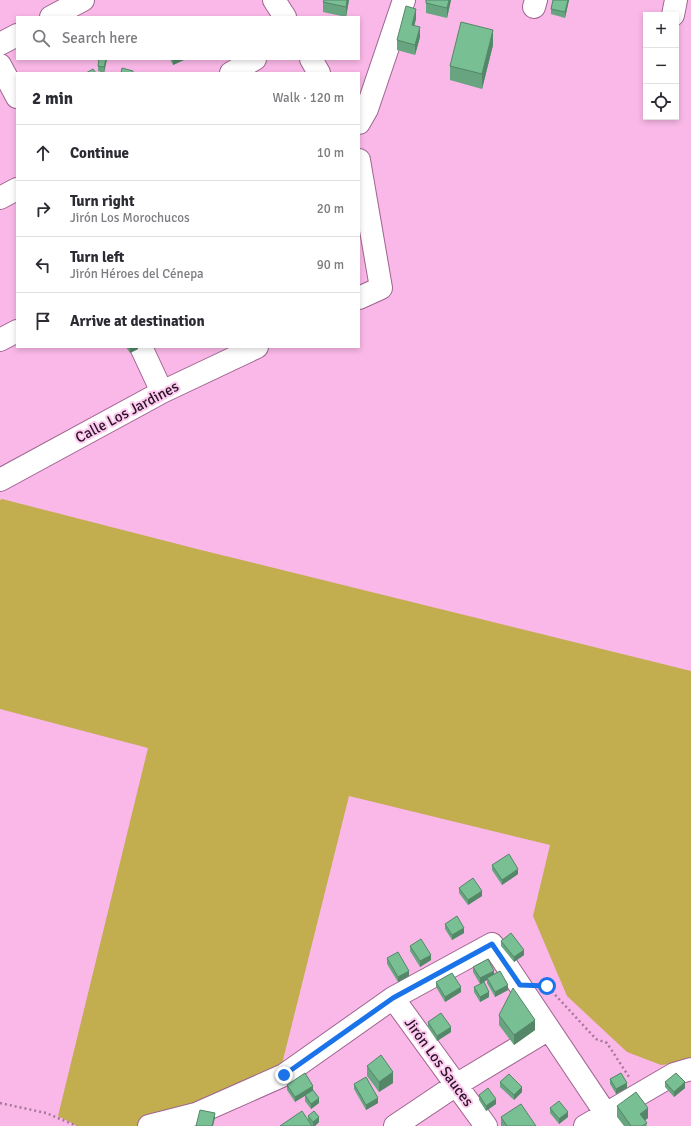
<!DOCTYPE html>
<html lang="en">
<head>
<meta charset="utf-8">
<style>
	body { margin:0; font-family:Signika,sans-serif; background:#f2f2f3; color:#2b2b33 }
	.controls { position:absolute; right:12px; top:12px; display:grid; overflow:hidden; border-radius:0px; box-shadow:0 2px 6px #0003 }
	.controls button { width:36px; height:36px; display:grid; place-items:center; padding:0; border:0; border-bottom:1px solid #e1e1e2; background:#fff; color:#2b2b33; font:20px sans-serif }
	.stop { position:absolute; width:12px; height:12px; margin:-9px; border:3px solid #1a73e8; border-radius:50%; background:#fff }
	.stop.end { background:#1a73e8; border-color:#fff; box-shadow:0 1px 4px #0008 }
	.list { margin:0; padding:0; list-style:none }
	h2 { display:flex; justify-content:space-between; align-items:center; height:52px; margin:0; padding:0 16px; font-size:17px }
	h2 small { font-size:13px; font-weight:400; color:#7c7c81 }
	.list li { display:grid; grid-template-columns:26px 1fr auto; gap:12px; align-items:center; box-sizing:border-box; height:56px; padding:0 16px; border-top:1px solid #e1e1e2 }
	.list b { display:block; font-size:15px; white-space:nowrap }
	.list p { margin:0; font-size:13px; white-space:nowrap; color:#7c7c81 }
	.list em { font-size:13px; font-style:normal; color:#7c7c81 }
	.icon { flex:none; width:22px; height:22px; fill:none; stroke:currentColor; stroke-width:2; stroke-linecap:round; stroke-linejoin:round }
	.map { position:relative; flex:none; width:691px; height:1126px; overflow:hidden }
	.search { position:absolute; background:#fff; box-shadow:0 2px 6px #0003; left:16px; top:16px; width:344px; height:44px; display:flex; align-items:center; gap:10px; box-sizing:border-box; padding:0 14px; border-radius:0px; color:#7c7c81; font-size:15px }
	.panel { position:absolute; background:#fff; box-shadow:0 2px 6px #0003; left:16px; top:72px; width:344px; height:276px; border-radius:0px }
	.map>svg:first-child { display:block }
</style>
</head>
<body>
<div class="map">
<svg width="691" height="1126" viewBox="0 0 691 1126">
	<rect width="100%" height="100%" fill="#f9b8e7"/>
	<path fill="#c2ad4f" d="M2,499L201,550L691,671V1061L661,1065L627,1052L567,996L533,916L550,845L349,796L281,1068L137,1126H77L58,1116L148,748L0,709V500Z"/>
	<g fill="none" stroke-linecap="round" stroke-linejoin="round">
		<g stroke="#9f6490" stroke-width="24">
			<path id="minor" d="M274,0L285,17
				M534,7L536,0
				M673,15L676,0
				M51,17L83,0
				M0,44L17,35
				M311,59L319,73
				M0,65L17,97
				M231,73L255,59
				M359,123L367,109L404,0
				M359,160L381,288L359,298
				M0,198L17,189
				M0,340L17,331
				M141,347L162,392
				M0,480L162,392L257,347
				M393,998L486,1126
				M149,1126L196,1114L284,1075L393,998L492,944L614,1126
				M395,1126L456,1085L549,1029
				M585,1126L674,1074L691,1069"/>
		</g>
		<path stroke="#a7779a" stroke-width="2.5" stroke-dasharray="2 3" stroke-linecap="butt" d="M544,986H547L596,1039L607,1043L629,1077
			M0,1103L46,1113L77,1126"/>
		<use href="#minor" stroke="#fff" stroke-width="22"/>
	</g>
	<path fill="#67a47f" d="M349,0L346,17L323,12V2Z
		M426,0H451L447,18L426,13Z
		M553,0H569L565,18L551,14V9Z
		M416,19L414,25L420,37L415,55L397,50V40Z
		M493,45L482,89L450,80V66Z
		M107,59L104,73L98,71V66Z
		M170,59H186L173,65Z
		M126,347H138V349L130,353Z
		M492,865L518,874L502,885L492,870Z
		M459,888L482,896L468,905L459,893Z
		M445,924L464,933L452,940L445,929Z
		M501,941L524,955L514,962L501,946Z
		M410,946L431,960L420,967L410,951Z
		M387,958L409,976L398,982L387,964Z
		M473,967L494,974L508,990L495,997L487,983V980L480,984L473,972Z
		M436,982L461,992L445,1002L436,987Z
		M474,987L489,997L480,1002L474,992Z
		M499,1015L535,1030L514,1045L499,1025Z
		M428,1022L451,1032L437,1041L428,1027Z
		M367,1066L393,1083L379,1092L367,1076Z
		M305,1073L295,1102L287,1090V1085Z
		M610,1079L627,1088L616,1094L610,1084Z
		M500,1082L522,1092L514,1100L500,1087Z
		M665,1082L685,1088L674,1097L665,1087Z
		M354,1084L378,1103L366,1110L354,1089Z
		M305,1095L319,1103L311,1109L305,1101Z
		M479,1095L496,1104L486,1111L479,1100Z
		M617,1106L648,1118L645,1120L647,1126H624L617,1117Z
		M550,1108L568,1117L559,1124L550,1113Z
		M308,1116L319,1122L315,1126H312L308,1120Z
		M501,1117L536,1126H501Z"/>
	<path fill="#548668" d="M347,0H349L346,17V7Z
		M449,0H451L447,18V8Z
		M568,0H569L565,18V12Z
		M416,9V19L412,35V25Z
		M420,27V37L415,55V45Z
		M493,30V45L482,89V74Z
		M106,59H107L104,73V67Z
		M173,59H186L173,65Z
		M131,347H138V349L130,353V348Z
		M518,869V874L502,885V880Z
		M482,891V896L468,905V900Z
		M464,928V933L452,940V935Z
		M524,950V955L514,962V957Z
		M431,955V960L420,967V961Z
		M409,971V976L398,982V977Z
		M494,971V976L487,978V980L480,984V978Z
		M508,985V990L495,997V992Z
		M461,987V992L445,1002V997Z
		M489,992V997L480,1002V997Z
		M535,1020V1030L514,1045V1035Z
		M451,1027V1032L437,1041V1036Z
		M393,1072V1083L379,1092V1082Z
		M685,1082V1088L674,1097V1092Z
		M627,1083V1088L616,1094V1089Z
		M313,1086V1091L295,1102V1097Z
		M522,1087V1092L514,1100V1095Z
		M319,1098V1103L311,1109V1104Z
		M378,1098V1103L366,1110V1105Z
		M496,1099V1104L486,1111V1106Z
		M648,1108V1118L640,1124V1114Z
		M568,1112V1117L559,1124V1119Z
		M215,1113V1118L213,1126H212Z
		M319,1117V1122L315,1126H313V1122Z"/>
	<path fill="#78bf94" stroke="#548668" d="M324,0H347L346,7L323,2Z
		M426,0H449L447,8L426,3Z
		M553,0H568L565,12L551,9Z
		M406,6L416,9L412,25L420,27L415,45L397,40Z
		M461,22L493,30L482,74L450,66Z
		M99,59H106L104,67L98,66Z
		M122,68L133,71V73H121Z
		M93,69L96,73H86Z
		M509,854L518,869L502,880L492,865Z
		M473,878L482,891L468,900L459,888Z
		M457,916L464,928L452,935L445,924Z
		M511,933L524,950L514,957L501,941Z
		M421,939L431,955L420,961L410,946Z
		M398,952L409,971L398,977L387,958Z
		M488,959L494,971L480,978L473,967Z
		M500,971L508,985L495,992L487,978Z
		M452,973L461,987L445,997L436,982Z
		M484,982L489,992L480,997L474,987Z
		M513,988L535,1020L514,1035L499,1015Z
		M441,1013L451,1027L437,1036L428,1022Z
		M381,1055L393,1072L379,1082L367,1066Z
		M305,1073L313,1086L295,1097L287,1085Z
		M621,1073L627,1083L616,1089L610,1079Z
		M676,1073L685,1082L674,1092L665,1082Z
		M509,1074L522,1087L514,1095L500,1082Z
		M366,1077L378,1098L366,1105L354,1084Z
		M488,1088L496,1099L486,1106L479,1095Z
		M313,1090L319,1098L311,1104L305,1095Z
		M636,1092L648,1108L640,1114L647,1123L642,1126H631L617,1106Z
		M559,1101L568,1112L559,1119L550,1108Z
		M521,1104L536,1126H507L501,1117Z
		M200,1110L215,1113L212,1126H196Z
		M302,1111L312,1126H280Z
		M314,1111L319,1117L313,1122L308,1116Z"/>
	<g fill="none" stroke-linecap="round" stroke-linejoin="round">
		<path stroke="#1a73e8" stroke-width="5" d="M284,1075L393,998L492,944L520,985L547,986"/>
	</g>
	<g text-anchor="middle" stroke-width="4" stroke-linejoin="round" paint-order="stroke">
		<g font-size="15" fill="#2b1426" stroke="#fecaf0">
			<text transform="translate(127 412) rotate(-28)" y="5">Calle Los Jardines</text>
			<text transform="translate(439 1062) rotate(54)" y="5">Jirón Los Sauces</text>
		</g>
	</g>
</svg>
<div class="controls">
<button>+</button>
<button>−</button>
<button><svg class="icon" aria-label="locate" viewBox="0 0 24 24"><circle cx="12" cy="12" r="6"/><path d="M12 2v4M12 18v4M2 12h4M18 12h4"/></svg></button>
</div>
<div class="stop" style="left:547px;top:986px"></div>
<div class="stop end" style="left:284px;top:1075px"></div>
<div class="search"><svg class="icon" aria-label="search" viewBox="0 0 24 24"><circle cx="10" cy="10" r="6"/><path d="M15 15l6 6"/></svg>Search here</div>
<section class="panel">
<h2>2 min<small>Walk · 120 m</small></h2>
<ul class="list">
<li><svg class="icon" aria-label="ahead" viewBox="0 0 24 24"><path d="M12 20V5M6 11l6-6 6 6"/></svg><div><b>Continue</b></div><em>10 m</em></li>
<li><svg class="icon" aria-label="right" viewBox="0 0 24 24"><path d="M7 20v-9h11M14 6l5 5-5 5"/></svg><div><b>Turn right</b><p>Jirón Los Morochucos</p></div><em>20 m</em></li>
<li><svg class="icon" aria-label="left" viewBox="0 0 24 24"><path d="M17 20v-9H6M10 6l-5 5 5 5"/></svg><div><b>Turn left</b><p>Jirón Héroes del Cénepa</p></div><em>90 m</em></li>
<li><svg class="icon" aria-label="arrive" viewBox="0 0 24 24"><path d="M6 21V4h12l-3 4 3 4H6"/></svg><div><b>Arrive at destination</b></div></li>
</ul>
</section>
</div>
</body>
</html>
